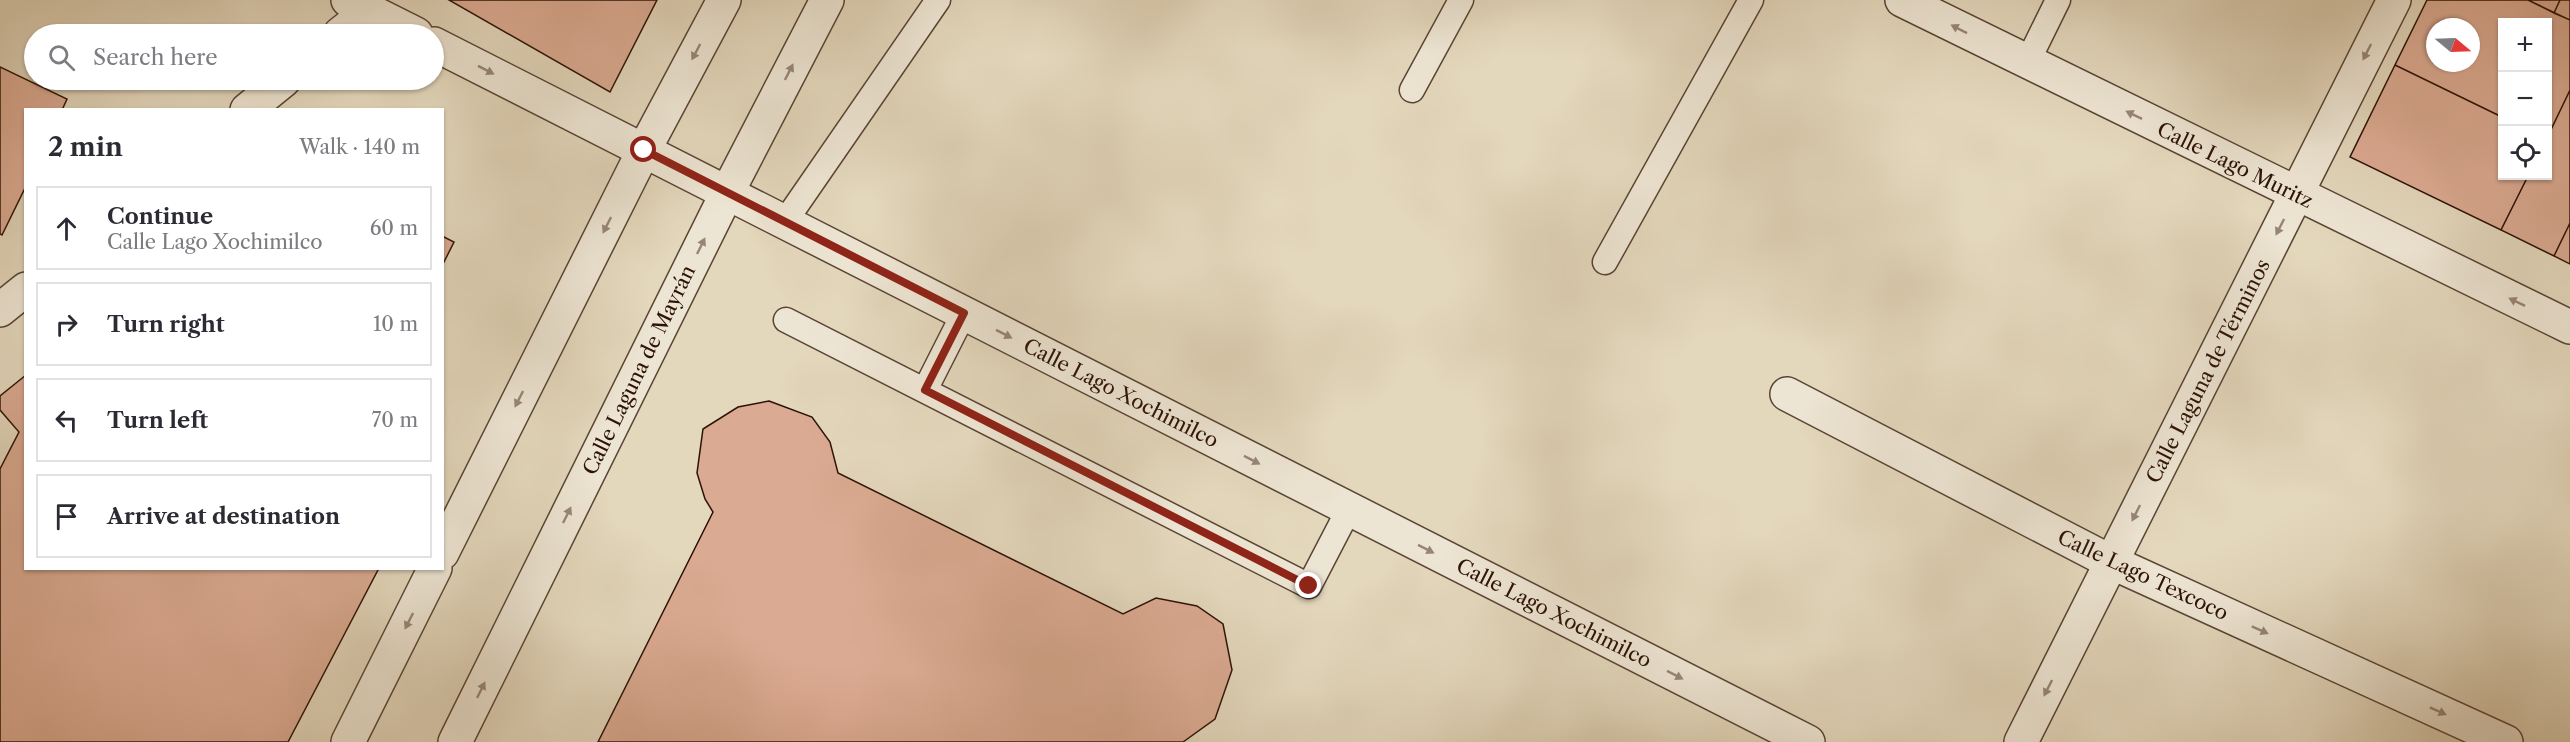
<!DOCTYPE html>
<html lang="en">
<head>
<meta charset="utf-8">
<style>
	body { margin:0; font-family:"Libre Caslon Text",serif; background:#f2f2f3; color:#2b2b33 }
	.controls { position:absolute; right:18px; top:18px; display:grid; overflow:hidden; border-radius:0px; box-shadow:0 2px 4px #0004 }
	.controls button { width:54px; height:54px; display:grid; place-items:center; padding:0; border:0; border-bottom:2px solid #e1e1e2; background:#fff; color:#2b2b33; font:30px sans-serif }
	.compass { position:absolute; left:2426px; top:18px; width:54px; height:54px; border-radius:50%; background:#fff; box-shadow:0 2px 4px #0004; rotate:109deg }
	.stop { position:absolute; width:18px; height:18px; margin:-14px; border:4px solid #8f2418; border-radius:50%; background:#fff }
	.stop.end { background:#8f2418; border-color:#fff; box-shadow:0 2px 6px #0008 }
	.list { margin:0; padding:0; list-style:none }
	h2 { display:flex; justify-content:space-between; align-items:center; height:78px; margin:0; padding:0 24px; font-size:26px }
	h2 small { font-size:20px; font-weight:400; color:#7c7c81 }
	.list li { display:grid; grid-template-columns:39px 1fr auto; gap:18px; align-items:center; box-sizing:border-box; height:84px; margin:0 12px 12px; padding:0 12px; border:2px solid #e1e1e2; border-radius:0px }
	.list b { display:block; font-size:22px; white-space:nowrap }
	.list p { margin:0; font-size:20px; white-space:nowrap; color:#7c7c81 }
	.list em { font-size:20px; font-style:normal; color:#7c7c81 }
	.icon { flex:none; width:33px; height:33px; fill:none; stroke:currentColor; stroke-width:2; stroke-linecap:round; stroke-linejoin:round }
	.map { position:relative; flex:none; width:2570px; height:742px; overflow:hidden }
	.search { position:absolute; background:#fff; box-shadow:0 2px 4px #0004; left:24px; top:24px; width:420px; height:66px; display:flex; align-items:center; gap:15px; box-sizing:border-box; padding:0 21px; border-radius:33px; color:#7c7c81; font-size:22px }
	.panel { position:absolute; background:#fff; box-shadow:0 2px 4px #0004; left:24px; top:108px; width:420px; height:462px; border-radius:0px }
	.map>svg:first-child { display:block }
</style>
</head>
<body>
<div class="map">
<svg width="2570" height="742" viewBox="0 0 2570 742">
	<rect width="100%" height="100%" fill="#e3d7bc"/>
	<filter id="stains"><feTurbulence type="fractalNoise" baseFrequency=".00333" numOctaves="4"/><feColorMatrix values="0 0 0 0 .2 0 0 0 0 .09 0 0 0 0 .02 0 0 0 .5 -.17"/></filter>
	<radialGradient id="worn" r=".72"><stop offset=".6" stop-color="#630" stop-opacity="0"/><stop offset="1" stop-color="#630" stop-opacity=".3"/></radialGradient>
	<path fill="#dbaa92" stroke="#2d1306" stroke-width="1.5" fill-rule="evenodd" d="M449,0H657L610,92Z
		M2427,0H2528L2570,20V90L2548,136V22H2502V117L2395,65ZM2435,27H2471V63H2435Z
		M2528,0H2560L2554,13Z
		M2560,0H2570V20L2554,13Z
		M2395,65L2502,117V176H2528L2501,230L2350,157Z
		M0,67L67,99L62,110H26V186L2,235L0,234Z
		M2570,90V223L2554,256L2501,230L2528,176H2548V136Z
		M2570,223V264L2554,256Z
		M442,236L454,242L442,266Z
		M26,375V568H379L288,742H0V469L19,432L0,410V396Z
		M769,401L812,417L830,442L838,473L1123,614L1156,598L1197,606L1223,624L1232,670L1215,719L1183,742H598L713,512L705,499L697,473L703,429L738,407Z"/>
	<g fill="none" stroke-linecap="round" stroke-linejoin="round">
		<g stroke="#5a4434" stroke-width="27">
			<path id="service" d="M2027,63L2058,0
				M1412,90L1461,0
				M784,223L938,0
				M1605,262L1751,0
				M786,320L1309,586L1349,509
				M925,390L964,313"/>
		</g>
		<g stroke="#5a4434" stroke-width="36">
			<path id="minor" d="M348,0L416,34
				M1902,0L2570,327
				M340,34L369,11
				M434,44L1808,742
				M247,110L284,80
				M0,310L26,289
				M1787,394L2111,562L2506,742"/>
		</g>
		<g stroke="#5a4434" stroke-width="36">
			<path id="tertiary" d="M442,553L644,150L724,0
				M348,742L435,568
				M455,742L727,193L827,0
				M2021,742L2394,0"/>
		</g>
		<use href="#service" stroke="#ede5d3" stroke-width="24"/>
		<use href="#minor" stroke="#ede5d3" stroke-width="33"/>
		<use href="#tertiary" stroke="#ede5d3" stroke-width="33"/>
	</g>
	<defs><path id="oneway-solid" d="M-6-.8H1V-3.2L6.5 0L1 3.2V.8H-6Z" transform="scale(1.5)"/></defs>
	<g fill="#978677">
		<use href="#oneway-solid" transform="translate(1959 29) rotate(-153)"/>
		<use href="#oneway-solid" transform="translate(696 52) rotate(118)"/>
		<use href="#oneway-solid" transform="translate(2367 52) rotate(117)"/>
		<use href="#oneway-solid" transform="translate(486 70) rotate(27)"/>
		<use href="#oneway-solid" transform="translate(789 72) rotate(-63)"/>
		<use href="#oneway-solid" transform="translate(2134 115) rotate(-154)"/>
		<use href="#oneway-solid" transform="translate(607 225) rotate(117)"/>
		<use href="#oneway-solid" transform="translate(2280 227) rotate(117)"/>
		<use href="#oneway-solid" transform="translate(701 246) rotate(-64)"/>
		<use href="#oneway-solid" transform="translate(2517 302) rotate(-154)"/>
		<use href="#oneway-solid" transform="translate(1004 334) rotate(27)"/>
		<use href="#oneway-solid" transform="translate(519 399) rotate(117)"/>
		<use href="#oneway-solid" transform="translate(1252 460) rotate(27)"/>
		<use href="#oneway-solid" transform="translate(2136 513) rotate(117)"/>
		<use href="#oneway-solid" transform="translate(567 515) rotate(-64)"/>
		<use href="#oneway-solid" transform="translate(1426 549) rotate(27)"/>
		<use href="#oneway-solid" transform="translate(409 621) rotate(117)"/>
		<use href="#oneway-solid" transform="translate(2260 630) rotate(24)"/>
		<use href="#oneway-solid" transform="translate(1675 675) rotate(27)"/>
		<use href="#oneway-solid" transform="translate(2048 688) rotate(117)"/>
		<use href="#oneway-solid" transform="translate(481 690) rotate(-64)"/>
		<use href="#oneway-solid" transform="translate(2438 711) rotate(24)"/>
	</g>
	<g fill="none" stroke-linecap="round" stroke-linejoin="round">
		<path stroke="#8f2418" stroke-width="8" d="M644,150L964,313L925,390L1309,586"/>
	</g>
	<g text-anchor="middle" stroke-width="5" stroke-linejoin="round" paint-order="stroke">
		<g font-size="20" fill="#2d1306" stroke="#ede5d3">
			<text transform="translate(2235 165) rotate(26)" y="7">Calle Lago Muritz</text>
			<text transform="translate(639 370) rotate(-64)" y="7">Calle Laguna de Mayrán</text>
			<text transform="translate(2208 371) rotate(-63)" y="7">Calle Laguna de Términos</text>
			<text transform="translate(1121 393) rotate(27)" y="7">Calle Lago Xochimilco</text>
			<text transform="translate(2143 575) rotate(25)" y="7">Calle Lago Texcoco</text>
			<text transform="translate(1554 613) rotate(27)" y="7">Calle Lago Xochimilco</text>
		</g>
	</g>
	<rect width="100%" height="100%" filter="url(#stains)"/>
	<rect width="100%" height="100%" fill="url(#worn)"/>
</svg>
<div class="controls">
<button>+</button>
<button>−</button>
<button><svg class="icon" aria-label="locate" viewBox="0 0 24 24"><circle cx="12" cy="12" r="6"/><path d="M12 2v4M12 18v4M2 12h4M18 12h4"/></svg></button>
</div>
<svg class="compass" viewBox="-18 -18 36 36"><path d="M0-13l5 13h-10z" fill="#e53935"/><path d="M0 13l5-13h-10z" fill="#7c7c81"/></svg>
<div class="stop" style="left:644px;top:150px"></div>
<div class="stop end" style="left:1309px;top:586px"></div>
<div class="search"><svg class="icon" aria-label="search" viewBox="0 0 24 24"><circle cx="10" cy="10" r="6"/><path d="M15 15l6 6"/></svg>Search here</div>
<section class="panel">
<h2>2 min<small>Walk · 140 m</small></h2>
<ul class="list">
<li><svg class="icon" aria-label="ahead" viewBox="0 0 24 24"><path d="M12 20V5M6 11l6-6 6 6"/></svg><div><b>Continue</b><p>Calle Lago Xochimilco</p></div><em>60 m</em></li>
<li><svg class="icon" aria-label="right" viewBox="0 0 24 24"><path d="M7 20v-9h11M14 6l5 5-5 5"/></svg><div><b>Turn right</b></div><em>10 m</em></li>
<li><svg class="icon" aria-label="left" viewBox="0 0 24 24"><path d="M17 20v-9H6M10 6l-5 5 5 5"/></svg><div><b>Turn left</b></div><em>70 m</em></li>
<li><svg class="icon" aria-label="arrive" viewBox="0 0 24 24"><path d="M6 21V4h12l-3 4 3 4H6"/></svg><div><b>Arrive at destination</b></div></li>
</ul>
</section>
</div>
</body>
</html>
